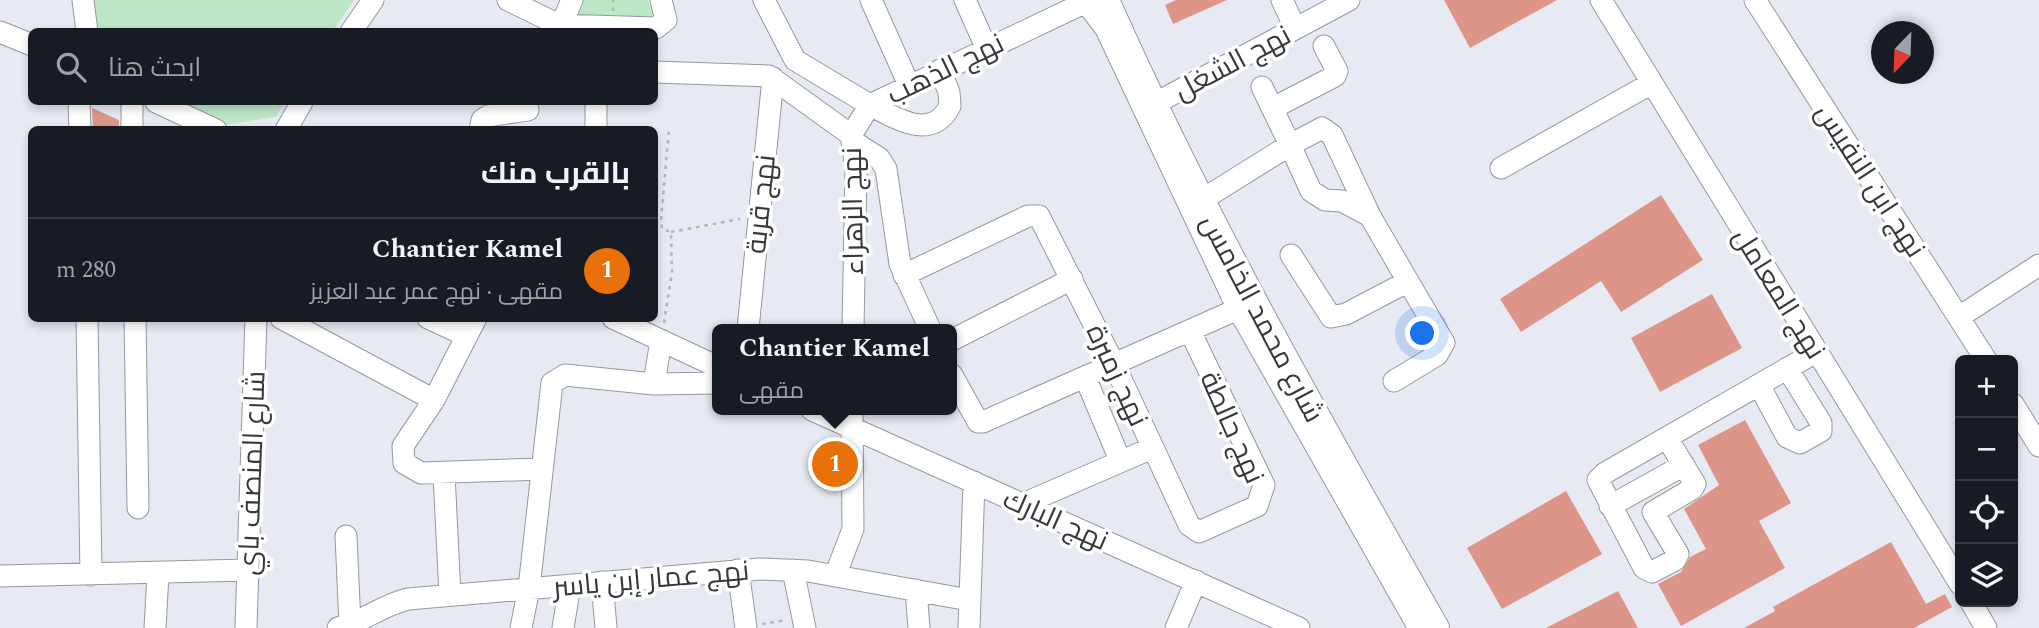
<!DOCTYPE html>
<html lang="ar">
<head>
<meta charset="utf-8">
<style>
	body { margin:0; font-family:Spectral,Cairo,serif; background:#20242c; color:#f1f3f6; direction:rtl }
	.controls { position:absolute; right:21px; bottom:21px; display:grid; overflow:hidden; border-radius:10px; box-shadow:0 4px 10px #0003 }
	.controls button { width:63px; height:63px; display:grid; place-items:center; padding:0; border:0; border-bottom:2px solid #363941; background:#171b24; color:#f1f3f6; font:35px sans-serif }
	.compass { position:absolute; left:1871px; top:21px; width:63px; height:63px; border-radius:50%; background:#171b24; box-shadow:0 4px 10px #0003; rotate:203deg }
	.you { position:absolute; left:1423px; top:334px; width:24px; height:24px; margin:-18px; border:5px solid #fff; border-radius:50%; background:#1a73e8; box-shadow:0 0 0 10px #1a73e833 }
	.badge { display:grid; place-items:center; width:46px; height:46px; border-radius:50%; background:#1a73e8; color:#fff; font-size:23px; font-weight:700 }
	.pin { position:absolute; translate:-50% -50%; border:4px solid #fff; box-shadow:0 2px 7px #0006 }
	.popup { position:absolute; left:712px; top:324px; width:245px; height:91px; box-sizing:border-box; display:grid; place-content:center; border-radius:10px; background:#171b24; filter:drop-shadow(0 2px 5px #0005); font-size:23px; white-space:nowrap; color:#9ea1a6 }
	.popup b { font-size:26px; color:#f1f3f6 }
	.popup::after { content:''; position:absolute; left:50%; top:100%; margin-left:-14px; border:14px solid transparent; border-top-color:#171b24 }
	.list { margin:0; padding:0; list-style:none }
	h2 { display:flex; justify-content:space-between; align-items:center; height:91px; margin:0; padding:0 28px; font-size:30px }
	h2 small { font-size:23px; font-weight:400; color:#9ea1a6 }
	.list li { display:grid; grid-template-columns:46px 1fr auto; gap:21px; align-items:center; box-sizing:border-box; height:105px; padding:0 28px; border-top:2px solid #363941 }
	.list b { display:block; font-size:26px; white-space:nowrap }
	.list p { margin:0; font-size:23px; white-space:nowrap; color:#9ea1a6 }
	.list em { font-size:23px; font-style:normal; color:#9ea1a6 }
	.icon { flex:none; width:38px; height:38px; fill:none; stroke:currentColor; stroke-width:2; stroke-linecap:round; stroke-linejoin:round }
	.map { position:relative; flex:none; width:2039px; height:628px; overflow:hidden; direction:ltr }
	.search { position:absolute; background:#171b24; box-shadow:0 4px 10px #0003; left:28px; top:28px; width:630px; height:77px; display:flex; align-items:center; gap:18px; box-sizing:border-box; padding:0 24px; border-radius:10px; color:#9ea1a6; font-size:26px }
	.panel { position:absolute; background:#171b24; box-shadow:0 4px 10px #0003; left:28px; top:126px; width:630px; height:196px; border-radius:10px; direction:rtl }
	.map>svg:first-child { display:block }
</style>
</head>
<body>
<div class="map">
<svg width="2039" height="628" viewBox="0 0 2039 628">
	<rect width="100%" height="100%" fill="#e8eaf3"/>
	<path fill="#bde7c6" d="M91,0H354L332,32L95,31Z
		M579,0H647L659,22L569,20Z
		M174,102H284L276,117L223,125Z"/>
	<path fill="#dd9589" d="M1176,0H1227L1173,24L1165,5Z
		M1444,0H1557L1470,48Z
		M92,108L119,120V130H93Z
		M1661,195L1703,260L1621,312L1601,281L1521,332L1500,299Z
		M1712,294L1742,348L1660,392L1631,338Z
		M1745,420L1791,503L1759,521L1785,568L1681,626L1658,584L1681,572L1690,557L1706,549L1684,509L1719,485L1698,445Z
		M1566,491L1602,554L1502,609L1467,548Z
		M1891,542L1926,604L1945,594L1952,607L1914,628H1744L1775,611L1773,607Z
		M1618,591L1638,628H1546Z"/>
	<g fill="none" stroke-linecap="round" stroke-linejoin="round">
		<g stroke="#9698a0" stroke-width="23">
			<path id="minor" d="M83,0L87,32
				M508,0L559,25L656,28L666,20L661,0
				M764,0L795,60L870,105L1086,2
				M871,0L909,85
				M965,0L986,47
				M1084,0L1106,29L1238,309L1419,628
				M1282,0L1295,28
				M1601,0L1960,584
				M1755,0L1986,360
				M0,32L32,45
				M351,32L373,0
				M558,32L572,0
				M654,72L769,76L851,135L856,167L853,329
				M1262,87L1290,145L1322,128L1332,135L1370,216
				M79,102L80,130
				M132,102V130
				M156,102L216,130
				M596,102V130
				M1152,105L1349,0
				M1273,108L1335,76L1337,71L1324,46
				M286,130L302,102
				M480,130L482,120L488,116L528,110
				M851,135L870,105C896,118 931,142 950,106L949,92L940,70
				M854,142L879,158L886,169L900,264L930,329
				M1501,168L1652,83
				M1200,201L1290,145L1311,191L1325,200L1342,201L1370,216L1444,343L1437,355L1394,381
				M1291,255L1331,317L1346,314L1407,282
				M904,275L1028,216H1039L1114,364L1189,525L1199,532L1257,506L1264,485L1190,331
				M1959,317L2039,265
				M87,318L91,575
				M135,318L138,508
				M281,318L434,400
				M428,318L467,336
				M476,318L434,400L403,446L404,463L421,473L542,469
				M613,318L718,367
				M748,329L773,78
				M952,340L1072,279
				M952,375L978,422H983L1238,309
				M1085,377L1120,460
				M654,384L661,340
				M1759,385L1787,437L1800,443L1821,431V423L1787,368
				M2013,404L2039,446
				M812,410L1299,628
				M1667,438L1695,484L1692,489L1653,512L1678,554L1675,560L1652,572L1644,568L1598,480L1605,473L1816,352
				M444,474L450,595
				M1023,504L1152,448
				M1610,506L1684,465
				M346,536L350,625
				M738,570L746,628
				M793,570L805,628
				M0,576L248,570
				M835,576L853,529L852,410
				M602,582L606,628
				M916,590L919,628
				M1971,602L1986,628
				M155,628L158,574
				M246,628L256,318
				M338,628C363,622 382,605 408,599L760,569L808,571L969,600
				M521,628L529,588L552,383L565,375L654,384L718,383
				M563,628L570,585
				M969,628L974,482
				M1176,628L1196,581"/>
		</g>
		<g stroke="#9698a0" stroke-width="28">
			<path id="major" d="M1106,0C1202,217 1319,422 1436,628"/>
		</g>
		<path stroke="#b3b5bc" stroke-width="2.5" stroke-dasharray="3.5 5" stroke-linecap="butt" d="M613,11V0
			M671,232L740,219
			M664,323L672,272L671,232L662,229L661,220L669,129
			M762,624L787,620"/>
		<use href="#minor" stroke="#fff" stroke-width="21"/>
		<use href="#major" stroke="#fff" stroke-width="26"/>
	</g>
	<g text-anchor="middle" stroke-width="7" stroke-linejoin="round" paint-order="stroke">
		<g font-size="28" fill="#37383b" stroke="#fff">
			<text transform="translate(1232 62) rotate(-28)" y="10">نهج الشغل</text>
			<text transform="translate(945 68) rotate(-26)" y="10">نهج الذهب</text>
			<text transform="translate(1871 180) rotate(57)" y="10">نهج ابن النفيس</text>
			<text transform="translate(760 204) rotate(-84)" y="10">نهج قربة</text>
			<text transform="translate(852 211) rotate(-91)" y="10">نهج الزهراء</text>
			<text transform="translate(1780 293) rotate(58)" y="10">نهج المعامل</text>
			<text transform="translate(1263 318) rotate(62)" y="10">شارع محمد الخامس</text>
			<text transform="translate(1118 375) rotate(65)" y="10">نهج زمبرة</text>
			<text transform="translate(1233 427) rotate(66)" y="10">نهج جالطة</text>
			<text transform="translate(251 473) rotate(-88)" y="10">شارع المنصف باي</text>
			<text transform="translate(1056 519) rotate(24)" y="10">نهج البارك</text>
			<text transform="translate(651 578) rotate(-5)" y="10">نهج عمار إبن ياسر</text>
		</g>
	</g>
</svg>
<div class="controls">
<button>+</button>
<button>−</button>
<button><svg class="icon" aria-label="locate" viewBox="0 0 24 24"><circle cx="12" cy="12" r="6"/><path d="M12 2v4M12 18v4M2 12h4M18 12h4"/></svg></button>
<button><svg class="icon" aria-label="layers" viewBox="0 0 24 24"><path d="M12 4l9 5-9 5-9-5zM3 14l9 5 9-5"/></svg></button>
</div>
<svg class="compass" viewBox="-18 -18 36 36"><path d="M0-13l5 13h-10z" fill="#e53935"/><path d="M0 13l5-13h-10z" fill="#9ea1a6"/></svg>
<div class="you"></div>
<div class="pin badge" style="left:835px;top:464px;background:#e8710a">1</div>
<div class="popup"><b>Chantier Kamel</b>مقهى</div>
<div class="search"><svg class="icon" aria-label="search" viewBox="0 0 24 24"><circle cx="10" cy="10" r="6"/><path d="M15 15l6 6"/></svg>ابحث هنا</div>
<section class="panel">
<h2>بالقرب منك<small></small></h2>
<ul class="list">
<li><span class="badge" style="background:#e8710a">1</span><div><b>Chantier Kamel</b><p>مقهى · نهج عمر عبد العزيز</p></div><em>280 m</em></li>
</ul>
</section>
</div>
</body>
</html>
